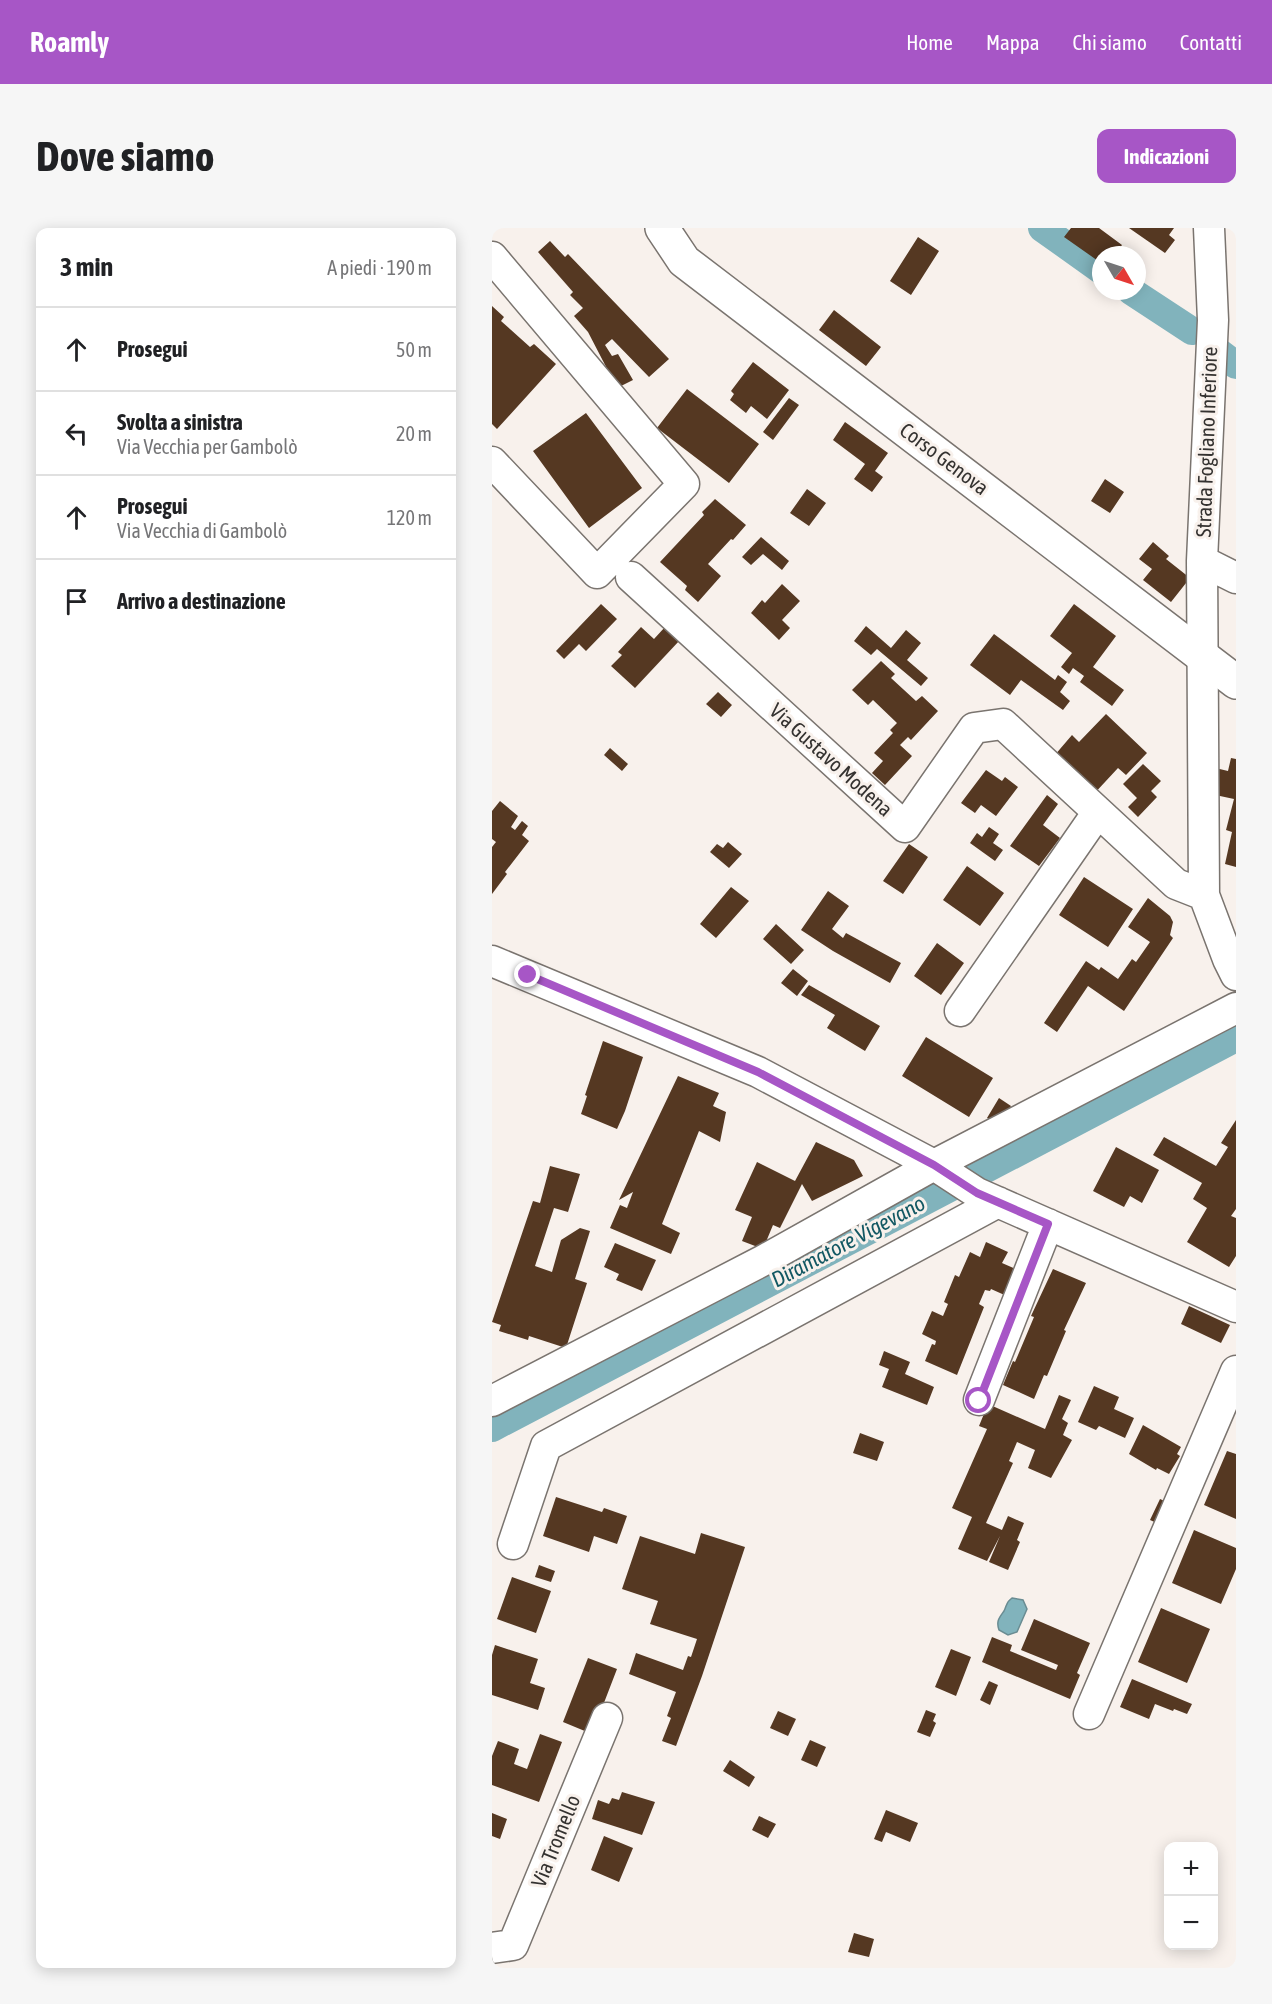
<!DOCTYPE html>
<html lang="it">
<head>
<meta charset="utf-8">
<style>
	body { margin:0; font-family:"Asap Condensed",sans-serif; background:#f6f6f6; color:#202124 }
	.controls { position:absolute; right:18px; bottom:18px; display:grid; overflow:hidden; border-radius:12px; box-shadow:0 3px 15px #0003 }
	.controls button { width:54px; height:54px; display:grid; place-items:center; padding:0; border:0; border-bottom:2px solid #e0e0e0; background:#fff; color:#202124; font:30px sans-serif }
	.compass { position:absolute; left:600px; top:18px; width:54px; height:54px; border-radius:50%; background:#fff; box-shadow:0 3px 15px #0003; rotate:129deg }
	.stop { position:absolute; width:18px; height:18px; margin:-14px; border:4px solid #a756c6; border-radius:50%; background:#fff }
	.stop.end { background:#a756c6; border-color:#fff; box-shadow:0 2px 6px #0008 }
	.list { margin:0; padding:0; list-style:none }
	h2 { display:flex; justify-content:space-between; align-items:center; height:78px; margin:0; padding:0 24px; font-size:26px }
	h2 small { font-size:20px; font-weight:400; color:#757577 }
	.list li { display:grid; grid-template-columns:39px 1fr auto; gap:18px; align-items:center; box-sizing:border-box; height:84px; padding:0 24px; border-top:2px solid #e0e0e0 }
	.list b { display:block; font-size:22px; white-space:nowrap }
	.list p { margin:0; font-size:20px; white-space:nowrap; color:#757577 }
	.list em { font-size:20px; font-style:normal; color:#757577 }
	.icon { flex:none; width:33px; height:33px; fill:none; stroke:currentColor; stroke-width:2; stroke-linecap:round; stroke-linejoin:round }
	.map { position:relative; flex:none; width:744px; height:1740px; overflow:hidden; border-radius:12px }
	header { display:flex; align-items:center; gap:36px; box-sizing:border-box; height:84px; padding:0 30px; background:#a756c6; color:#fff }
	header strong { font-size:28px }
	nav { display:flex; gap:33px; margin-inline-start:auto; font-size:21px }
	.intro { display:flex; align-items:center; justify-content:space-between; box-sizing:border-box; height:144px; padding:0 36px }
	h1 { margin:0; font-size:42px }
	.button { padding:15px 27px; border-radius:12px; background:#a756c6; color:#fff; font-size:21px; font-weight:700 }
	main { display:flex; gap:36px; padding:0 36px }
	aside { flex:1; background:#fff; border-radius:12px; box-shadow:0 3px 15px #0003 }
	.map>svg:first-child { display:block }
</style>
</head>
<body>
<header>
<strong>Roamly</strong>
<nav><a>Home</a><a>Mappa</a><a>Chi siamo</a><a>Contatti</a></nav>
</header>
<div class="intro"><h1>Dove siamo</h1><a class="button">Indicazioni</a></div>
<main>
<aside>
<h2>3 min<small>A piedi · 190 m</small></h2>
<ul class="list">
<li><svg class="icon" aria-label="ahead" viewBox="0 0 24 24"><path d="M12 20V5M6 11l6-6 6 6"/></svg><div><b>Prosegui</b></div><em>50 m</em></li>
<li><svg class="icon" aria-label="left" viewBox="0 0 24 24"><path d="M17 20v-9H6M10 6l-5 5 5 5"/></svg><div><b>Svolta a sinistra</b><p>Via Vecchia per Gambolò</p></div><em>20 m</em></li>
<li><svg class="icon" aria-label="ahead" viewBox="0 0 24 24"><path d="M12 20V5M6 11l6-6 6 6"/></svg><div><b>Prosegui</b><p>Via Vecchia di Gambolò</p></div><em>120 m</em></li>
<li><svg class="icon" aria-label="arrive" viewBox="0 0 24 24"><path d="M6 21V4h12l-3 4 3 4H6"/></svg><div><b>Arrivo a destinazione</b></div></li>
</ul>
</aside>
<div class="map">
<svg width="744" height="1740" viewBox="0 0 744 1740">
	<rect width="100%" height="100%" fill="#f8f1ec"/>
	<path fill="#81b3bc" stroke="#6a8c92" stroke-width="1.5" d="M520,1370L531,1372L535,1381L525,1404L516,1407L507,1402C504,1393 507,1390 512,1383C515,1377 514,1374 520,1370Z"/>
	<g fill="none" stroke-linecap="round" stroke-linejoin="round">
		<path stroke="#81b3bc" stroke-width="28" d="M550,0L609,42
			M639,63L700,103
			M728,125L744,137
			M0,1200L744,810"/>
	</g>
	<path fill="#553822" d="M579,0H607L630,17L623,27H609V35L572,9Z
		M637,0H682L677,7L683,12L673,25Z
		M426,9L447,23L419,67L398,53Z
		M58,13L73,29L76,26L177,131L157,149L120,111L113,117L120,128L126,126L141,152L125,160L96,104L82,88L91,80L78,67L81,64L46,24Z
		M0,78L12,89L9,93L38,119L42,116L64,136L5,201L0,196Z
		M342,82L389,119L374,138L327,102Z
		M261,134L297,162L275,191L259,178L254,185L238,172L242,166L239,163Z
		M195,161L267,216L237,255L165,200Z
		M297,170L307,177L281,212L271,204Z
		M94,185L150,260L97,300L41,223Z
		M353,194L396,225L383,243L391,249L380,264L362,251L373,236L341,212Z
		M613,251L632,264L618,285L599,273Z
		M315,261L334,275L317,298L298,285Z
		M223,271L254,297L241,312L239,311L216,336L229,348L206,374L193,362L195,358L168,334L212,287L210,284Z
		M269,309L297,333L290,342L271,326L259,337L250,329Z
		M661,314L677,328L674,331L698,350L679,374L651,352L660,341L647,331Z
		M290,356L308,373L290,392L298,400L287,412L259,385L270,372L273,375Z
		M109,376L125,391L94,423L87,416L72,431L64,423Z
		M582,376L624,408L601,439L632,462L620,478L588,454L592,448L581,440L577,446L569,439L580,425L558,408Z
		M374,398L399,420L414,402L429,415L415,432L436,450L429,458L385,421L379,427L362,413Z
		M149,399L162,411L173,399L188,412L143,460L119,438L130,427L126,424Z
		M502,406L563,452L566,447L575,454L568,464L578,473L571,482L529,452L518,467L478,437Z
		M389,433L403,446L399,450L424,473L430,468L446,483L419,512L416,509L408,517L420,528L393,557L380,545L391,533L382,525L401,505L398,502L405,495L381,472L376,477L360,462Z
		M226,464L240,477L229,489L214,476Z
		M614,486L655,525L634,547L626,540L600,568L562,528L580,507L587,514Z
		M118,520L136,536L130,543L112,527Z
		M739,530L744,531V639L733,636L740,604L734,602L742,571L714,565L715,538L736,543Z
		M651,536L669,553L659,563L665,569L646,589L636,579L645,570L631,556Z
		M494,542L510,553L513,549L526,559L504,588L489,577L483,585L469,575Z
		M555,567L566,576L551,597L568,610L547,638L518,618Z
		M8,573L26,588L19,599L23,602L30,593L36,598L30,607L37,613L13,644L15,646L0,666V619L4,614L0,611V583Z
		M497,599L507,606L501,615L511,622L503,633L478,615L485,605L490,609Z
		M236,614L250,626L237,640L218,624L225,616L231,620Z
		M417,616L436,629L411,666L391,653Z
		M475,638L512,665L488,698L451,672Z
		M592,649L641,681L616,719L567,687Z
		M239,659L257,673L224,710L208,696Z
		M336,663L357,678L340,701L351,710L354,705L409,735L398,755L341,723L309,702Z
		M656,670L678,688L681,694L678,707L681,710L632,783L596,758L565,804L552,795L594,733L607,742L609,739L626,751L640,731L644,734L658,714L636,699Z
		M284,696L312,722L299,736L271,711Z
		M445,715L472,735L449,767L422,748Z
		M301,741L316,753L305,768L289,755Z
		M317,757L388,798L373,823L335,800L343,787L309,767Z
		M434,809L501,850L477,889L410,848Z
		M111,813L151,829L133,883L125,901L89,886L95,868L93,867Z
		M186,848L227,865L221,878L234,884L228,914L207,903L170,996L188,1005L179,1026L118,1000L128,977L135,980L141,964L127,972Z
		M507,870L519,878L507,897L495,890Z
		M744,892V981L739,988L744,990V1028L737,1039L695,1014L715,980L701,971L710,955L661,927L672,909L724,938L736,919L729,915Z
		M324,914L362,932L371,948L320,973L310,956L288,1000L281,997L271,1021L250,1013L260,989L243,982L265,934L303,953Z
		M624,919L667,942L650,975L638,968L632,979L601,963Z
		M58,938L88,946L76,984L62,980L43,1038L60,1044L69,1012L88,1000L98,1003L83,1051L95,1055L74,1120L37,1108L36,1112L7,1103L9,1097L0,1094L41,973L48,975Z
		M494,1014L516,1024L510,1035L528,1043L517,1069L499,1061L498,1063L493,1062L487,1076L492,1079L465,1147L433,1133L440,1116L443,1117L444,1113L430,1106L440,1083L451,1088L456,1076L452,1074L463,1047L467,1049L478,1024L488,1029Z
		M123,1015L164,1032L150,1063L124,1052L127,1046L112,1039Z
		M561,1041L594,1055L572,1102L574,1103L555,1148L552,1147L542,1171L511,1157L521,1133L523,1134L542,1089L539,1088Z
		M697,1078L738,1097L729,1115L689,1096Z
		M392,1123L418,1134L413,1146L442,1159L435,1177L390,1159L397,1141L387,1137Z
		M602,1158L627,1169L622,1181L642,1190L633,1210L607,1198L604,1202L586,1194Z
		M567,1167L579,1172L570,1191L576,1195L571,1207L580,1212L559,1250L536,1240L543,1222L525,1214L517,1233L521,1235L494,1295L510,1302L516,1288L532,1295L525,1312L528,1314L516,1342L497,1334L508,1308L495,1333L466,1321L480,1289L460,1280L495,1201L487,1198L496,1176L553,1201Z
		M651,1197L689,1219L685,1226L688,1228L677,1246L665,1240L664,1242L637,1226Z
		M368,1205L392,1214L385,1233L361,1225Z
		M735,1223L744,1226V1291L712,1277Z
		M64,1269L110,1284L112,1280L135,1288L125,1316L102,1308L97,1324L51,1308Z
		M668,1271L677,1275L667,1296L658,1292Z
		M702,1302L744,1320V1341L729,1376L680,1355Z
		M209,1305L253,1319L210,1448L184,1518L170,1513L179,1490L175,1488L184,1464L137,1446L144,1425L191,1442L196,1428L199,1429L205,1411L158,1396L166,1373L130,1361L148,1308L203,1326Z
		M47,1337L63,1343L59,1354L43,1349Z
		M20,1349L59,1363L44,1405L5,1391Z
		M669,1380L718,1401L695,1455L646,1434Z
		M542,1391L598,1415L585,1445L588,1447L578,1471L490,1434L500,1409L520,1417L518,1423L564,1442L566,1437L529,1422Z
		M3,1417L46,1431L38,1455L53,1460L46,1482L0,1467V1427Z
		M459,1421L479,1429L464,1468L443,1459Z
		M96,1430L125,1441L100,1506L71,1494Z
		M640,1451L700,1476L695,1486L682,1481L681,1483L663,1476L657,1491L628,1479Z
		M497,1453L506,1457L498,1477L488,1472Z
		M434,1482L444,1486L441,1493L444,1495L438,1509L425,1504Z
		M286,1483L304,1491L296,1508L278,1500Z
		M48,1506L70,1514L47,1574L0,1557V1528L6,1513L27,1521L22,1536L35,1541Z
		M318,1512L334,1519L325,1539L309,1532Z
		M238,1532L263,1549L257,1559L231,1543Z
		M130,1564L163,1574L150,1607L100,1591L106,1572L117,1576L120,1570L127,1572Z
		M394,1582L426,1595L418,1614L394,1604L390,1614L382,1611Z
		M0,1585L15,1591L8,1611L0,1608Z
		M267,1588L284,1596L276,1610L260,1602Z
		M112,1608L141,1620L127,1654L99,1642Z
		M362,1705L382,1711L377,1729L356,1724Z"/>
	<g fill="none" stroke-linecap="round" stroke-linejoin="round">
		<g stroke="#7a746f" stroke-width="33">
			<path id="minor" d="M717,0L721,92L710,333L712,667L736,731L744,747
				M0,29L192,256L105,345L0,234
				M710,333L744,350
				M139,349L413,599L482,500L511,496L684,656L712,667
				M0,733L266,844L442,937L485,965L744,1079
				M468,783L606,584
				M487,1172L556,996
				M0,1173L272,1032L442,937L744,780
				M21,1316L54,1218L506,974
				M597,1486L744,1143
				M0,1720L21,1717L115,1490"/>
		</g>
		<g stroke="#7a746f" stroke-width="36">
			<path id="major" d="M170,0L192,33L744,454"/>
		</g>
		<use href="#minor" stroke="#fff" stroke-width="30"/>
		<use href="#major" stroke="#fff" stroke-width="33"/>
	</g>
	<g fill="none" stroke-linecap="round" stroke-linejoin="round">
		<path stroke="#a756c6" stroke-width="8" d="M36,747L266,844L442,937L485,965L556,996L487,1173"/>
	</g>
	<g text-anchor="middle" stroke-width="6" stroke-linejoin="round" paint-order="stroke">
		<g font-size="21" fill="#343230" stroke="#f8f1ec">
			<text transform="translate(715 214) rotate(-88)" y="7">Strada Fogliano Inferiore</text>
			<text transform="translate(452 231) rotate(37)" y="7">Corso Genova</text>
			<text transform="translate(339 532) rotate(42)" y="7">Via Gustavo Modena</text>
			<text transform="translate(64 1613) rotate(-68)" y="7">Via Tromello</text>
		</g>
		<g font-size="22" font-style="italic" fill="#125863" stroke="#f8f1ec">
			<text transform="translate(356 1013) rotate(-28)" y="8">Diramatore Vigevano</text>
		</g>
	</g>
</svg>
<div class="controls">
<button>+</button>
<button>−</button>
</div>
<svg class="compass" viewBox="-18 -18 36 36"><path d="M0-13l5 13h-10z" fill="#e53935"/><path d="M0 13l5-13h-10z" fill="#757577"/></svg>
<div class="stop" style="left:487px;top:1173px"></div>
<div class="stop end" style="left:36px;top:747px"></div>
</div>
</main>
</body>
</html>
